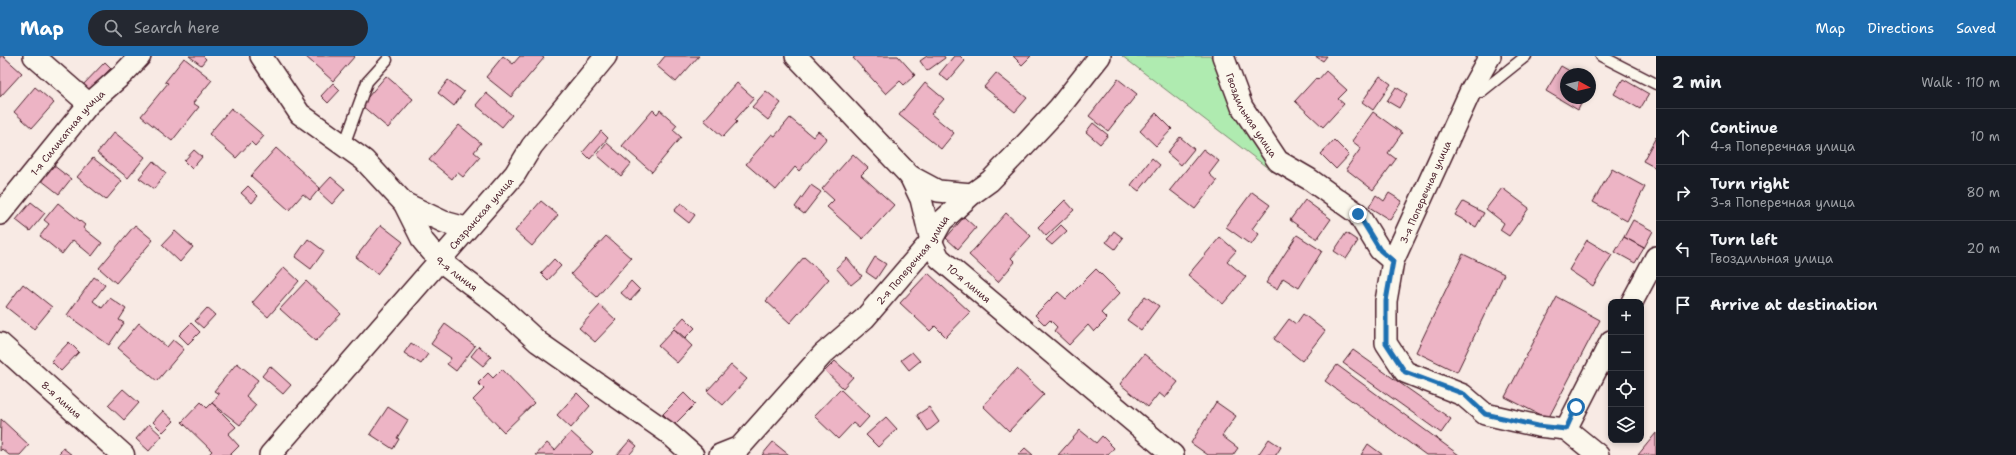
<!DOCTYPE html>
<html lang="en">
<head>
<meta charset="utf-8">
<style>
	body { margin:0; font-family:"Shantell Sans",sans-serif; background:#242831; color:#f1f3f6 }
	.controls { position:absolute; right:12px; bottom:12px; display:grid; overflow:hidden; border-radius:8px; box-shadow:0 2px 6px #0003 }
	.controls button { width:36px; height:36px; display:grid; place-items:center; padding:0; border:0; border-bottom:1px solid #363941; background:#171b24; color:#f1f3f6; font:20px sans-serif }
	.compass { position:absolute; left:1560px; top:12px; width:36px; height:36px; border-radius:50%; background:#171b24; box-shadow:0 2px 6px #0003; rotate:98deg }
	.stop { position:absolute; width:12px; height:12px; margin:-9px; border:3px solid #1f6fb2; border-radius:50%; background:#fff }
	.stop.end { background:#1f6fb2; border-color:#fff; box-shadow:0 1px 4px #0008 }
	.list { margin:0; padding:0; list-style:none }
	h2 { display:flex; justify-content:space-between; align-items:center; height:52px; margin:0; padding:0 16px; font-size:17px }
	h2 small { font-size:13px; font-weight:400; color:#9ea1a6 }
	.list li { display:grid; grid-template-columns:26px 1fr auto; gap:12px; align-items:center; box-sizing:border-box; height:56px; padding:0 16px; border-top:1px solid #363941 }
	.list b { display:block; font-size:15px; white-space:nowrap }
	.list p { margin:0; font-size:13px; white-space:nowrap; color:#9ea1a6 }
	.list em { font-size:13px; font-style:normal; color:#9ea1a6 }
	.icon { flex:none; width:22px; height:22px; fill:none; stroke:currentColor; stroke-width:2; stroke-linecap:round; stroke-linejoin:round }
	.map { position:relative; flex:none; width:1656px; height:399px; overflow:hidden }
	header { display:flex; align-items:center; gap:24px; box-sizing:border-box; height:56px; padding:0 20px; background:#1f6fb2; color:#fff }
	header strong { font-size:19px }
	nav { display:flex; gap:22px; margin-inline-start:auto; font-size:14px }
	.search { width:280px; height:36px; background:#242831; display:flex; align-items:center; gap:10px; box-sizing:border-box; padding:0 14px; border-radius:22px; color:#9ea1a6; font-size:15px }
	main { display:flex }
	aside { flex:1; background:#171b24 }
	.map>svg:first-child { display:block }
</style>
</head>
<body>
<header>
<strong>Map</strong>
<div class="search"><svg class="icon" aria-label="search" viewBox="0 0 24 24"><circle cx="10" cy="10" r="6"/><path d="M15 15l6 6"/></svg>Search here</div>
<nav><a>Map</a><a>Directions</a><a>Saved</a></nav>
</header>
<main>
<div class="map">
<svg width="1656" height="399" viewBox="0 0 1656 399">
	<rect width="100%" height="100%" fill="#f8eae4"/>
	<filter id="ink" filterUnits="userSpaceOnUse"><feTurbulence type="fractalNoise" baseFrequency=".025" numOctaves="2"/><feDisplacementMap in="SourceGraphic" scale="8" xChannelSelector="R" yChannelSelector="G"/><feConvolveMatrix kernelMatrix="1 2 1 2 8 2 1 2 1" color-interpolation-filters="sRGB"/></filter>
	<g filter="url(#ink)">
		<path fill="#afebb0" stroke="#7c856e" d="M1122,0H1211L1236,60L1273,116Z"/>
		<path fill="#edb4c5" stroke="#4a1f2b" d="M0,0H3L22,17L0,41Z
			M189,0H203L206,3L201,9Z
			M305,0H355L333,25Z
			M503,0L513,8L520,0H541L544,2L511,41L486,21Z
			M665,0H699L676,26L657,10Z
			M856,0H898L915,19L904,29L900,25L886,38L853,2Z
			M927,0H944L945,2L927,15L920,5Z
			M954,0H960L965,5L948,25L939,18Z
			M1013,0H1031L1022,9Z
			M1315,0H1327L1323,5Z
			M184,2L212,24L193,47L199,51L172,85L141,60L168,27L165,26Z
			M105,6L111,12L87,37L81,31Z
			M1561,10L1575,18H1566V42H1584L1578,54L1546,35Z
			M1326,15L1347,34L1338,43L1344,48L1323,71L1295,45L1316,22L1318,24Z
			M996,17L1027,42L1015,56L984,31Z
			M386,20L413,43L388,72L361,49Z
			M1380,20L1391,28L1373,54L1362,46Z
			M1118,23L1137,38L1108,75L1089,60Z
			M1623,23L1649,38L1640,53L1614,38Z
			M448,24L464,36L454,50L438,37Z
			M333,27L340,34L328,47L321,40Z
			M737,27L754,42L735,64L737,66L723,81L704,64Z
			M925,27L944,43L931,58L954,77L941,93L899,59Z
			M35,31L54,47L32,72L14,56Z
			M1396,31L1407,38L1399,52L1387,45Z
			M766,35L781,47L768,64L752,51Z
			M486,37L512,59L502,71L476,49Z
			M231,52L264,80L255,90L251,86L236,102L209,78Z
			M653,54L657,58L660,54L677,69L673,74L681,81L652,116L622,90Z
			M1373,56L1402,77L1388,97L1396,103L1373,134L1346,113L1361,92L1352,85Z
			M1156,57L1172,73L1156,90L1140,75Z
			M790,62L813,81L818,75L827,82L799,115L795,111L776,134L746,108L772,78L775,80Z
			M1093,67L1108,79L1100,88L1086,76Z
			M459,69L481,87L474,96L480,101L463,121L457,116L452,123L429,104Z
			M601,75L608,82L590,103L583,96Z
			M114,76L145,101L128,122L97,97Z
			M1180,81L1194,93L1181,109L1167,97Z
			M1656,81V112L1643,105Z
			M1334,84L1349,99L1336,113L1321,98Z
			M607,87L631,108L621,120L597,99Z
			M276,92L320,132L310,144L303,138L289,154L251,120Z
			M1203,93L1219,105L1209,118L1217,125L1195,153L1170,134Z
			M194,94L202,101L192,113L184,105Z
			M853,98L868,112L861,119L894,149L863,183L827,151L834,144L822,133Z
			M93,102L122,125L106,144L77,121Z
			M1152,102L1160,109L1139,135L1131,129Z
			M153,105L166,117L154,133L139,122Z
			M53,109L71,123L59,138L41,124Z
			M1612,113L1645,131L1627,165L1593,146Z
			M331,121L345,133L332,148L318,135Z
			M811,129L821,136L804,158L795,151Z
			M248,130L258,140L252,147L241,137Z
			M1502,132L1529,152L1509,180L1500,174L1504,167L1486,153Z
			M1252,136L1270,149L1252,173L1259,178L1251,189L1226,171Z
			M1389,137L1402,145L1390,164L1369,151L1376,139L1384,145Z
			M1065,144L1074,154L1046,180L1038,171Z
			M1305,144L1331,163L1317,183L1290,164Z
			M541,145L558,159L532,190L515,175Z
			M31,146L45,157L30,175L16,164Z
			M1463,146L1484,157L1476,171L1455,159Z
			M58,147L85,169L83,172L102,187L92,200L73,184L62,198L40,180L49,168L44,164Z
			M681,147L695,159L689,167L674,155Z
			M1006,157L1031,180L1011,202L1015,206L998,226L969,199Z
			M964,161L976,172L958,193L946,182Z
			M1633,164L1653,175L1644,192L1624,181Z
			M135,169L153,184L116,227L99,212Z
			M381,169L403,186L377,218L356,201Z
			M1061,169L1067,175L1052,189L1046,184Z
			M175,175L193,191L180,206L162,189Z
			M1114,175L1123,182L1115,193L1106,186Z
			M1346,177L1358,185L1346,203L1334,195Z
			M1297,179L1322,195L1299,232L1283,222L1277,233L1266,227Z
			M606,180L631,202L597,241L571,218Z
			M1220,181L1236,195L1227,205L1246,221L1223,248L1188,219Z
			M1624,181L1644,192L1635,207L1615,196Z
			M308,183L324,195L311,213L295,201Z
			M1587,184L1612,199L1593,230L1569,214Z
			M1463,198L1504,218L1457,316L1416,296Z
			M804,201L829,223L790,267L766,245Z
			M875,201L886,208L876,223L866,216Z
			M847,202L862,220L851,229L836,212Z
			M554,203L561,210L548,224L541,217Z
			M284,211L299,225L268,261L252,247Z
			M1096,213L1120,237L1101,257L1107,263L1094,276L1088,269L1069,289L1054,275L1057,271L1050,264L1045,269L1035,259L1058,236L1066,243Z
			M928,217L970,256L946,281L935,270L930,275L900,247Z
			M94,221L105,229L93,245L102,252L110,242L126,253L119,264L124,267L109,289L67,259Z
			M306,225L341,258L316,285L280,253Z
			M631,225L640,234L630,245L621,237Z
			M23,228L52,251L34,273L6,251Z
			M1145,240L1159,250L1141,274L1127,264Z
			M1557,241L1600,264L1548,363L1505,341Z
			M600,249L616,264L595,286L579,272Z
			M207,252L215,259L203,272L195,265Z
			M1303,258L1325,275L1302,305L1274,283L1289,263L1296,268Z
			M684,261L695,272L685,282L674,272Z
			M139,267L167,291L173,284L184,293L157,325L118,292Z
			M191,267L200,276L188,288L179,279Z
			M445,268L475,290L456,315L447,308L451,302L431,288Z
			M674,273L692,290L677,307L658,290Z
			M69,286L79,296L61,315L51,305Z
			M411,287L428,298L421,308L404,297Z
			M479,290L491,301L483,310L471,300Z
			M1353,294L1451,363L1441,377L1343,307Z
			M912,296L920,305L909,314L901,304Z
			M1144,298L1178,326L1165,342L1159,337L1148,351L1120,328Z
			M835,305L853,321L843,332L825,315Z
			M237,307L258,324L246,340L256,349L240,369L212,347L219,338L214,335Z
			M731,309L747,323L723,349L707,335Z
			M1337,309L1459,399H1426L1325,325Z
			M270,310L291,329L283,338L262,320Z
			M502,313L534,347L504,376L473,344L484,333L478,327L488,317L493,322Z
			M1017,313L1044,338L1009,375L983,350Z
			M123,333L139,347L124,364L108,349Z
			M840,333L869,361L859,372L853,367L838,383L814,360Z
			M577,337L590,350L571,372L557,359Z
			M684,337L695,348L674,369L663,358Z
			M201,346L207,352L212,347L236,371L228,378L239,390L230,399H208L212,395L182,366Z
			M1216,346L1236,360L1222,380L1238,392L1233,399H1208L1191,387Z
			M388,351L408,364L397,382L399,383L393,393L370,378Z
			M929,351L939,366L928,375L917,359Z
			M163,355L174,365L163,376L153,366Z
			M886,361L897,373L878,391L866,379Z
			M1,363L29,389L20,399H9L2,393L0,395Z
			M149,368L162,380L149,395L136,383Z
			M1080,374L1096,387L1102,380L1114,392L1108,399H1058Z
			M571,376L593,396L590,399H536L547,387L555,394Z
			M1656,377V399H1638Z
			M1269,383L1281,391L1276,399H1258Z
			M630,384L637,390L629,399H617Z
			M773,386L789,399H762Z
			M1368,388L1383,399H1361Z
			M63,392L72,399H58Z
			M1025,392L1033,399H1018Z"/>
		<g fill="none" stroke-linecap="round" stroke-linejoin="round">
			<g stroke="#4a1f2b" stroke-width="13">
				<path id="lane" d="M1601,0L1656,28
					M1471,34L1481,36L1526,0
					M344,89L367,26L387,4"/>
			</g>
			<g stroke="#4a1f2b" stroke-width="24">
				<g id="street">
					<path d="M34,0L89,48"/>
					<path id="s1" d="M261,0L300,58L364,104L404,147L423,185L439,204L498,249L538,286L667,376L693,399"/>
					<path id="s2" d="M796,0L910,120L921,143L931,185L939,202L1173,399"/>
					<path id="s3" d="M1223,0L1242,51L1278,105L1309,123L1358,158L1380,194L1393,205"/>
					<path d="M1490,0L1471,34L1393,205L1386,245V287L1405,316L1463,339L1485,358L1538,370L1566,373"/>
					<path d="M910,120L938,135L972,138"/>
					<path d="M404,147L444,166L466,172"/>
					<path id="s4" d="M0,158L89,48L123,18L140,0"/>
					<path d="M1632,246L1656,201"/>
					<path d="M1566,373L1611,285"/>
					<path d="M1566,373L1598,399"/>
					<path id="s5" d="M270,399L515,118L532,90L606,0"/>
					<path id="s6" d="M720,399L740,391L823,298L865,262L931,185L942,165L972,138L990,125L1019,95L1059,52L1100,0"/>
				</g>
			</g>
			<g stroke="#4a1f2b" stroke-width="25">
				<g id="secondary">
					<path id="s7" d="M0,288L123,399"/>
				</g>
			</g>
			<use href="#lane" stroke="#fbf7ec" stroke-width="10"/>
			<use href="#street" stroke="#fbf7ec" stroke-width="21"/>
			<use href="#secondary" stroke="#fbf7ec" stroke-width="22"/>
		</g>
	</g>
	<g fill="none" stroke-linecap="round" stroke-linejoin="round" filter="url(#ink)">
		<path stroke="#1f6fb2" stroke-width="5" d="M1358,158L1380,194L1393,205L1386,245V287L1405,316L1464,338L1485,358L1538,370L1566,373L1576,351"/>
	</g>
	<g text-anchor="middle" stroke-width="4" stroke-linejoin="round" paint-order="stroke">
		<g font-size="10" fill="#4a1f2b" stroke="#fbf7ec">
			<text dy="4" stroke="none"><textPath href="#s3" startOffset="66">Гвоздильная улица</textPath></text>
			<text dy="4" stroke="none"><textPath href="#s4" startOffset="106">1-я Силикатная улица</textPath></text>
			<text transform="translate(1425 136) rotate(-66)" y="4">3-я Поперечная улица</text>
			<text dy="4" stroke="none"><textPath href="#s5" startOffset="321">Сызранская улица</textPath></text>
			<text dy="4" stroke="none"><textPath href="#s6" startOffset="277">2-я Поперечная улица</textPath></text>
			<text dy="4" stroke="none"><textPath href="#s1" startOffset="297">9-я линия</textPath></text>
			<text dy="4" stroke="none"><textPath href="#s2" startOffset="292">10-я линия</textPath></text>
			<text dy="4" stroke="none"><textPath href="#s7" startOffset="83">8-я линия</textPath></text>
		</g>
	</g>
</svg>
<div class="controls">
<button>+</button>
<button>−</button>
<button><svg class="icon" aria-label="locate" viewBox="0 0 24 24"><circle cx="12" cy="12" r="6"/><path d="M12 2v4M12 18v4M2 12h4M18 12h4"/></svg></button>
<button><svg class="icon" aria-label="layers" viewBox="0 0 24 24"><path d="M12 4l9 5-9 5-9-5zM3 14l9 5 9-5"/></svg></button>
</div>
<svg class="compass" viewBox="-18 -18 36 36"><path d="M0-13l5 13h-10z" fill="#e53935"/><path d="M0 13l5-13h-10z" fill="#9ea1a6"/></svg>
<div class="stop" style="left:1576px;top:351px"></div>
<div class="stop end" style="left:1358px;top:158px"></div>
</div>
<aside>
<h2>2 min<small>Walk · 110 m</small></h2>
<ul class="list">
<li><svg class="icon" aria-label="ahead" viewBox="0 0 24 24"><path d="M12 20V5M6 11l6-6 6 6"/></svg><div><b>Continue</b><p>4-я Поперечная улица</p></div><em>10 m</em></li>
<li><svg class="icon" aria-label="right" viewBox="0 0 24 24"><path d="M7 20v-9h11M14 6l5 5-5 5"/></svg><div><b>Turn right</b><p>3-я Поперечная улица</p></div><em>80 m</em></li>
<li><svg class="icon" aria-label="left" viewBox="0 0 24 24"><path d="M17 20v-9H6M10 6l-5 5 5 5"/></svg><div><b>Turn left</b><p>Гвоздильная улица</p></div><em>20 m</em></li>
<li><svg class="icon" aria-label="arrive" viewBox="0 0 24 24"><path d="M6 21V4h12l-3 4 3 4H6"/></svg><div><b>Arrive at destination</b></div></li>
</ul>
</aside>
</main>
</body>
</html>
